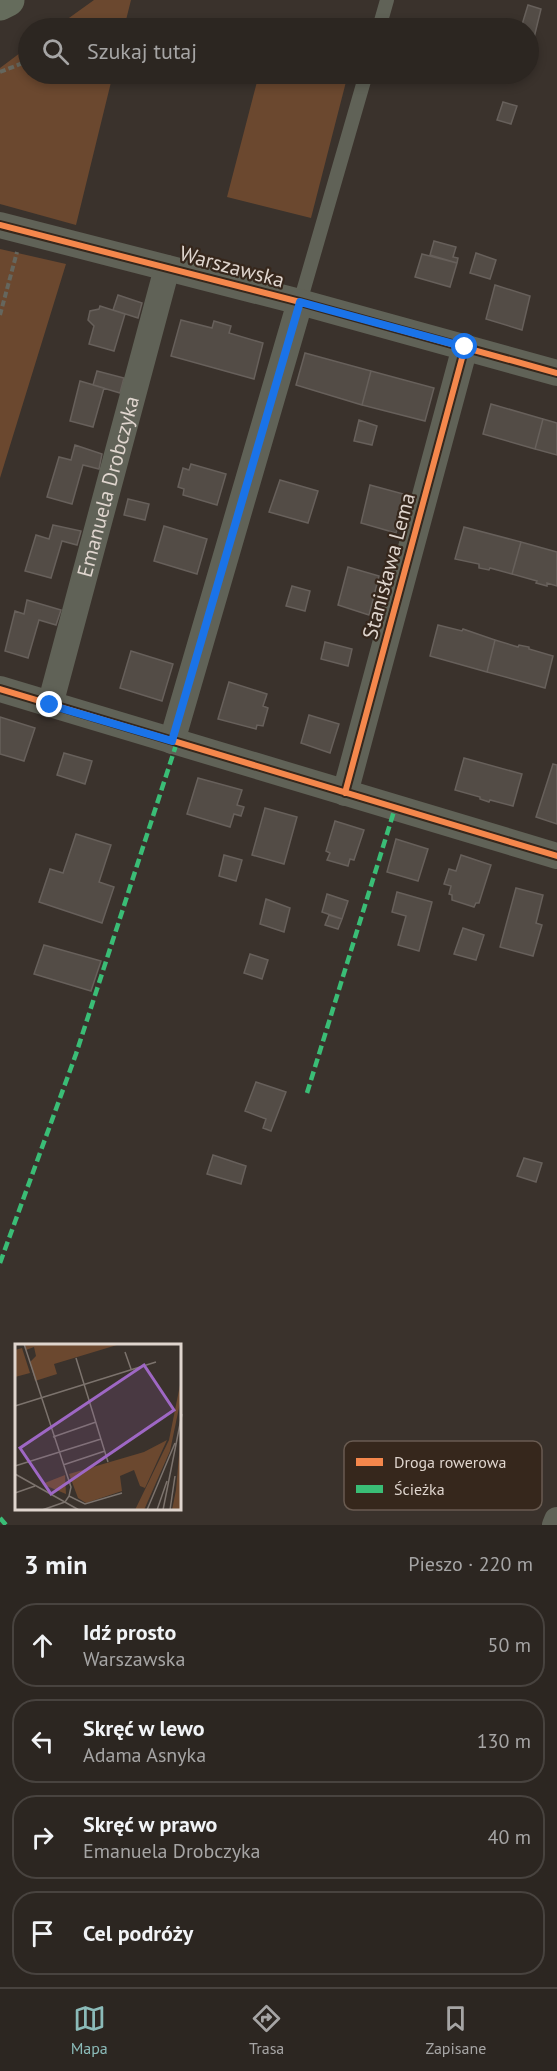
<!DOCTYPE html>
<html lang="pl">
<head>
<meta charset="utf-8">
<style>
	body { margin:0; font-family:"PT Sans",sans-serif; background:#38322e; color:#f1f3f6 }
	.stop { position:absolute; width:18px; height:18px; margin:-14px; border:4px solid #1a73e8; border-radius:50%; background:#fff }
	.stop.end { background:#1a73e8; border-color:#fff; box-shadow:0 2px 6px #0008 }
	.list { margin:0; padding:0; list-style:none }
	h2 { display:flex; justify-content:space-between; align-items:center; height:78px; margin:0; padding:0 24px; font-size:26px }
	h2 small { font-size:20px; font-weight:400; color:#a6a5a5 }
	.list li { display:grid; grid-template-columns:39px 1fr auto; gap:18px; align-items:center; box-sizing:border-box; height:84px; margin:0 12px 12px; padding:0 12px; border:2px solid #48433f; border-radius:24px }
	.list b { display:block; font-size:22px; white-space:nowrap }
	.list p { margin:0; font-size:20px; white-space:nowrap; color:#a6a5a5 }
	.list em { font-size:20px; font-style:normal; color:#a6a5a5 }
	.icon { flex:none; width:33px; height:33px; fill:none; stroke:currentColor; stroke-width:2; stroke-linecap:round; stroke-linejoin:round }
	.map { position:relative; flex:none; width:557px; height:1525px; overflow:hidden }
	.search { position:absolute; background:#2c2621; box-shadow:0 3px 9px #0003; left:18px; right:18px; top:18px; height:66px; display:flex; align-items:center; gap:15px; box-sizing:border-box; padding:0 21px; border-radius:33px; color:#a6a5a5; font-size:22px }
	.sheet { height:462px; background:#2c2621 }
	nav { display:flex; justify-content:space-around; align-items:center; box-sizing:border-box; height:84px; border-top:2px solid #48433f; background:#2c2621; font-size:16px; color:#a6a5a5 }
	nav a { display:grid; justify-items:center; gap:3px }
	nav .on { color:#8bbbb9 }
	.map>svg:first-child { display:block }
</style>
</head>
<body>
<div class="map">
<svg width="557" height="1525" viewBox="0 0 557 1525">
	<rect width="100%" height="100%" fill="#3a322c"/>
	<path fill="#6b482f" d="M94,0H131L124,28H55Z
		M28,47V74H113L76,225L0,204V68Z
		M259,74H348L311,218L227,197Z
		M0,249L66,264L0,478Z"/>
	<path fill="#534c46" stroke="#67605b" stroke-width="1.5" d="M528,5L541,9L532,46L528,45V28H521Z
		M503,102L517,106L511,124L497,120Z
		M434,241L456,247L453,257L458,258L457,263L430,255Z
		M476,253L496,260L490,279L470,273Z
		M422,254L457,263L450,287L415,277Z
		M495,285L530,296L522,330L486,319Z
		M118,295L142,303L138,318L113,310Z
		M100,306L125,314L114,351L89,344L94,326L88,320L90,311L99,309Z
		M181,320L212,328L214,321L231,326L229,333L263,343L254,379L171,356Z
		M305,353L371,371L362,405L296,385Z
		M97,371L124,378L120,393L93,385Z
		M371,371L434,388L425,421L362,405Z
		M80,381L104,388L93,427L70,421Z
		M491,404L543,419L535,449L483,434Z
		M543,419L557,423V455L535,449Z
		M359,420L377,426L372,445L354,441Z
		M75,445L102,454L99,469L83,465L72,504L47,497L59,457L71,460Z
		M191,464L226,474L217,505L183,495L184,489L178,487L183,468L189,470Z
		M280,480L318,491L308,523L269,512Z
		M370,485L407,495L396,533L361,523Z
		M128,499L149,504L145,520L124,515Z
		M53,525L81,531L77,545L62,541L51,578L25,571L36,535L49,539Z
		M164,526L207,539L197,574L154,561Z
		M464,527L521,542L512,574L490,568L489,570L479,568V564L455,559Z
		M521,542L557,552V586L547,583V586L536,583L537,581L512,574Z
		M348,567L379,576L369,615L338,605Z
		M292,586L310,591L305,611L286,606Z
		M27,600L61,610L56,625L39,620L28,658L5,651L15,611L24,614Z
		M438,625L462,631L463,629L495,640L487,672L430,656Z
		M495,640L518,647L519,645L529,647V649L553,656L545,688L487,672Z
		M325,642L352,649L348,666L321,659Z
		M131,651L173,664L162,701L120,688Z
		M229,682L267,694L263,706L268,708L263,726L257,725L256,729L218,719Z
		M309,715L339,724L330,753L301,743Z
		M0,717L35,728L24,761L0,754Z
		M64,753L92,761L85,784L57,775Z
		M464,758L522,774L513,806L490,800L489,802L480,799V797L455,790Z
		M553,764L557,765V824L536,817Z
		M198,778L242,790L237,805L244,807L241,816L234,814L230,827L187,814Z
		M265,808L297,817L284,864L252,855Z
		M335,821L364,830L354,860L350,859L348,866L327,860L330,853L326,851Z
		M76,834L111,845L99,882L114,887L102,923L39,902L50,869L63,873Z
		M396,839L428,849L418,881L387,872Z
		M224,855L242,860L236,881L219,876Z
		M461,855L491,865L479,903H476L474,907L452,900V895L449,894L451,886L444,884L449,869L456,871Z
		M516,888L543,895L536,923L542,925L533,956L500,947Z
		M397,892L432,902L419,951L398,945L406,916L392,912Z
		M327,894L348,901L342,919L322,912Z
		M266,899L290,908L284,932L260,924Z
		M329,915L342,919L338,929L325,925Z
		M463,928L484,935L476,960L454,954Z
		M44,945L101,961L91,991L34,974Z
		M250,954L268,960L262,979L244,973Z
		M256,1082L286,1092L271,1131L263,1128L266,1119L245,1111Z
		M213,1155L246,1166L241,1184L207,1174Z
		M524,1158L542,1163L536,1182L517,1176Z"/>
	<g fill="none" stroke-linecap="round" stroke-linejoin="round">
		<path stroke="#65665d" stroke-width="4" stroke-dasharray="6 3" stroke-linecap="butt" d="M0,72L28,61
			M0,315L17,252"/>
		<path stroke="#606257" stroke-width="14" d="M379,28L387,0
			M300,302L366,74"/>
		<g stroke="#606257" stroke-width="26">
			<path d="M0,225L300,302L557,373"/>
			<path d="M0,689L557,856"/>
			<path id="s1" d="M50,705L167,268"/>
			<path d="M172,741L300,302"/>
			<path d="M345,793L465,347"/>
			<path d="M555,1525L557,1520"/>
		</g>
		<path stroke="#656c5c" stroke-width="33" d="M0,4L8,0"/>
		<path stroke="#3abd76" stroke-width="4.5" stroke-dasharray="9 4.5" stroke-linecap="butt" d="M307,1093L395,808
			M0,1263L76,1054L177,742
			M0,1518L6,1525"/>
		<g stroke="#36271c" stroke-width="10">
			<path id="cycleway" d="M0,225L300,302L557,373
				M0,689L557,856
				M345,793L465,347"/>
		</g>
		<use href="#cycleway" stroke="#f5874c" stroke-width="6"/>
	</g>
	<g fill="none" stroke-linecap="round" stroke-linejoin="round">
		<path stroke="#1a73e8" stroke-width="8" d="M50,705L172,741L300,302L465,347"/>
	</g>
	<g text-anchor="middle" stroke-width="4.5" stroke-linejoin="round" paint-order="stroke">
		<g font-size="21" fill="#dfd5ce" stroke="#36271c">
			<text transform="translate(232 267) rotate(15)" y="7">Warszawska</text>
			<text dy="7" stroke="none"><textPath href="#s1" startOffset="226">Emanuela Drobczyka</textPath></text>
			<text transform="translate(389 566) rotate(-75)" y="7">Stanisława Lema</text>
		</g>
	</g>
	<g transform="translate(15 1344)">
		<rect width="166" height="166" fill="#3a322c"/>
		<path d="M9,0H100L102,1L39,20L42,30L20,37L15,18L21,12L19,3L11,6ZM7,4L15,29L0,33V6ZM166,36V54L155,107L129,166H120L154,96ZM166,88V166H157L161,146ZM152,96L130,144L125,142L119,126L105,132L107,147L71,159L63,154L54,130L129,108ZM50,131L51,150L27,140Z" fill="#6b482f"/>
		<path fill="none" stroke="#7c736d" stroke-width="1.5" d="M9,0L56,143L54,152M110,8L116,25M61,14L93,118M0,62L141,18M38,93L81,78M48,121L90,107M0,122L86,95M0,130L64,166M0,149L20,142M50,158L54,152L70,160L107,149M27,166L50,158M132,166L160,99M142,166L152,137M148,166L167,70M155,166L160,132"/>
		<path fill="#9e67c4" fill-opacity="0.15" stroke="#9e67c4" stroke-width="3" d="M129,21L159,66L36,150L5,104Z"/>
		<rect width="166" height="166" fill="none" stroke="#dfd5ce" stroke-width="3"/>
	</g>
	<rect x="344" y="1441" width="198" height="69" rx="9" fill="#36271c" stroke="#695b51" stroke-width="1.5"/>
	<rect x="356" y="1458" width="27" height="8" fill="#f5874c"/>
	<rect x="356" y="1485" width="27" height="8" fill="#3abd76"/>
	<g font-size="16" fill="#dfd5ce">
		<text x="394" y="1468">Droga rowerowa</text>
		<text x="394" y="1495">Ścieżka</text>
	</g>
</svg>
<div class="stop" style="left:465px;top:347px"></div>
<div class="stop end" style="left:50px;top:705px"></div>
<div class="search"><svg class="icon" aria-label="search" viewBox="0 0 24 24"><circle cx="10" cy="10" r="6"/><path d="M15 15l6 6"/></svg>Szukaj tutaj</div>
</div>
<section class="sheet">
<h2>3 min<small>Pieszo · 220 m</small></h2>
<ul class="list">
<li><svg class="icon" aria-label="ahead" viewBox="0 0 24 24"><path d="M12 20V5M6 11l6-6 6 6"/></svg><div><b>Idź prosto</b><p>Warszawska</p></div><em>50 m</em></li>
<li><svg class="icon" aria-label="left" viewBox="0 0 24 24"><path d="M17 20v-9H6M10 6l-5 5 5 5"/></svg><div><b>Skręć w lewo</b><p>Adama Asnyka</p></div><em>130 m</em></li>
<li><svg class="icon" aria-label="right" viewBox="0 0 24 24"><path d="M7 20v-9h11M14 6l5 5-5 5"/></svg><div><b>Skręć w prawo</b><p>Emanuela Drobczyka</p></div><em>40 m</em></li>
<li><svg class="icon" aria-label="arrive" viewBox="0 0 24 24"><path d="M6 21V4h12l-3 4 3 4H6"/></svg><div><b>Cel podróży</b></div></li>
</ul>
</section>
<nav>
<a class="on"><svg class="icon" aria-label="map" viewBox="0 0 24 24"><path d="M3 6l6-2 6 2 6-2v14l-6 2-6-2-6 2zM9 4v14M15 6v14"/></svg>Mapa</a>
<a><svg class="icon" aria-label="directions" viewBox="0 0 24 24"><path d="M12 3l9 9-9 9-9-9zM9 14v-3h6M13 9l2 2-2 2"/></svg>Trasa</a>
<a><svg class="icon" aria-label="saved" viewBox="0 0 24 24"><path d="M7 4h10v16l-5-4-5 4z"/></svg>Zapisane</a>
</nav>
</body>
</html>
